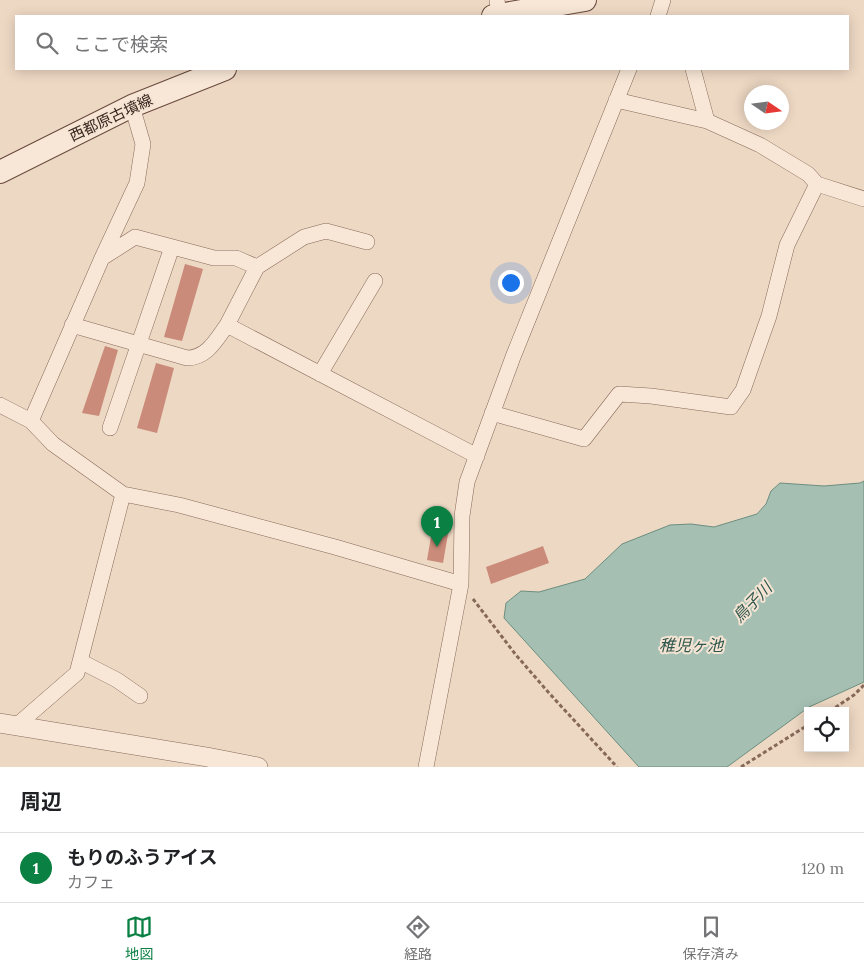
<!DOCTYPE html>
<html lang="ja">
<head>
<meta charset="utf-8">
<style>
	body { margin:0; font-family:Lora,"Noto Sans JP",serif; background:#f6f6f6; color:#202124 }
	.controls { position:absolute; right:15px; bottom:15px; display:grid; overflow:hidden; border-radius:0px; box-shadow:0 2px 12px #0003 }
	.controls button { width:45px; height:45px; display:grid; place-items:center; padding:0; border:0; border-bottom:1px solid #e0e0e0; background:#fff; color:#202124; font:25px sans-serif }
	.compass { position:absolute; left:744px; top:85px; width:45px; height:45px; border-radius:50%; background:#fff; box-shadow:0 2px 12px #0003; rotate:103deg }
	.you { position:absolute; left:510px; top:282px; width:18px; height:18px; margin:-12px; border:4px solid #fff; border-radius:50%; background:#1a73e8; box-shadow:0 0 0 8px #1a73e833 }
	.badge { display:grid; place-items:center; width:32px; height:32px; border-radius:50%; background:#0b8043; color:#fff; font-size:16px; font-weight:700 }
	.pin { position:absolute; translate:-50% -41px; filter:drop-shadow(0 1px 2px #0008) }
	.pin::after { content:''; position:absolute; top:26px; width:18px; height:15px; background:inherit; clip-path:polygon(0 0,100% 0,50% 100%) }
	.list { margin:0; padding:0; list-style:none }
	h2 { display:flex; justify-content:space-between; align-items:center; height:65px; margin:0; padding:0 20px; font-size:21px }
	h2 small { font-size:16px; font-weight:400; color:#757577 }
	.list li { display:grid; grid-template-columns:32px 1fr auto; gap:15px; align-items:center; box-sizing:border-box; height:70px; padding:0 20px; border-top:1px solid #e0e0e0 }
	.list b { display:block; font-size:19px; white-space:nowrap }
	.list p { margin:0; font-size:16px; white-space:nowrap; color:#757577 }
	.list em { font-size:16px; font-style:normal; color:#757577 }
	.icon { flex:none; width:28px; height:28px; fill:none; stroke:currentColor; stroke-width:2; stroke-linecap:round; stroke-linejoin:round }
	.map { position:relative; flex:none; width:864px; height:767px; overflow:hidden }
	.search { position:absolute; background:#fff; box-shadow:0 2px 12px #0003; left:15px; right:15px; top:15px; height:55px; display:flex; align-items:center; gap:12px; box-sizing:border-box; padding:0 18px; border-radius:0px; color:#757577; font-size:19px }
	.sheet { height:135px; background:#fff }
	nav { display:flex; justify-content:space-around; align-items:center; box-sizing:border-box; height:70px; border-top:1px solid #e0e0e0; background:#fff; font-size:14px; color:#757577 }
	nav a { display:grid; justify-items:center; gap:2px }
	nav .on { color:#0b8043 }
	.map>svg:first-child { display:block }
</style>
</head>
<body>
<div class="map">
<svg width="864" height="767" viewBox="0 0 864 767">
	<rect width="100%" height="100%" fill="#edd8c3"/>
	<path fill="#a5c0b3" stroke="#6c8e7f" d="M864,481V682L809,707L727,767H639L504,618L506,603L521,591L539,592L585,579L622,544L670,525L691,524L714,527L757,514L766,504L771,491L780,483L824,486L860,483Z"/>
	<path fill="#ca8b7a" d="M185,264L203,269L182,341L164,337Z
		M105,346L118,350L99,416L82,413Z
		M156,363L174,368L157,433L137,428Z
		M432,531L448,534L443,563L427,560Z
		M543,546L549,563L491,584L486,567Z"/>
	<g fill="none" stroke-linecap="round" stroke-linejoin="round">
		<g stroke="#87695a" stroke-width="16">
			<path id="minor" d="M497,0L499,15
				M658,16L663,0
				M693,69L707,121
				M616,100L707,121L760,145L808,174L817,184L864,199
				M102,258L135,237L214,258H236L257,267
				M72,325L187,358C207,358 216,340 227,325L477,456
				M227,325L257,267L304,237L326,231L367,242
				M320,374L375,281
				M0,405L31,421L53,444L123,494L179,505L335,547L461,584
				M492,413L584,439L619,394L651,396L731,407L743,390L769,316L787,245L817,184
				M31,421L102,258L137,183L143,144L132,106
				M110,428L172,247
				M80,661L117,680L140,696
				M16,726L77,673L123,494
				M426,767L461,584L462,516L467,482L513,357L629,69"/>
		</g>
		<g stroke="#87695a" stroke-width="20">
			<path id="tertiary" d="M0,723L207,757L258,767"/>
		</g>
		<g stroke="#694a3e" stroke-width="24">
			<path id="secondary" d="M493,16L585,0
				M0,172L132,106L225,69"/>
		</g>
		<path stroke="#87695a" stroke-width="3" stroke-dasharray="4 2.5" stroke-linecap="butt" d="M473,599L516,655L549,693L617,767
			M830,711L854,695L864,685
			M741,767L808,725"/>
		<use href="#minor" stroke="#f8e7d6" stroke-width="15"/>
		<use href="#tertiary" stroke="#f8e7d6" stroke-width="19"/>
		<use href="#secondary" stroke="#f8e7d6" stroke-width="22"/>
	</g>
	<g text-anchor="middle" stroke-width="4" stroke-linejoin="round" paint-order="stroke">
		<g font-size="15" fill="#37251e" stroke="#f5e4d3">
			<text transform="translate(111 118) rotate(-25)" y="5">西都原古墳線</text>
		</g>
		<g font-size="16" font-style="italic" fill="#2e564c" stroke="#f5e4d3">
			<text transform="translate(752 602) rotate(-46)" y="6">鳥子川</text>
			<text x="691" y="651">稚児ヶ池</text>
		</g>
	</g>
</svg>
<div class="controls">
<button><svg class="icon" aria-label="locate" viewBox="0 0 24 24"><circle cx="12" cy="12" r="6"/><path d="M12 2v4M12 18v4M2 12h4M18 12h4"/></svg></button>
</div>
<svg class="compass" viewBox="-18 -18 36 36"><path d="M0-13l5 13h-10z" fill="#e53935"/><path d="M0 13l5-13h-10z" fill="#757577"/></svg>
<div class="you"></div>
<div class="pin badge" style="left:437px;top:547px">1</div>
<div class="search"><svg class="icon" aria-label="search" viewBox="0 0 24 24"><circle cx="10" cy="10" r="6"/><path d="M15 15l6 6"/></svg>ここで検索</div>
</div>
<section class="sheet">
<h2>周辺<small></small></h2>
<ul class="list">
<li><span class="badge">1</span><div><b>もりのふうアイス</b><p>カフェ</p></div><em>120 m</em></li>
</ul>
</section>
<nav>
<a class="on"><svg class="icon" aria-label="map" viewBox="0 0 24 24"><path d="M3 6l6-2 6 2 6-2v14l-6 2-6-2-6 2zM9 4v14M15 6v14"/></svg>地図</a>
<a><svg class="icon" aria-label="directions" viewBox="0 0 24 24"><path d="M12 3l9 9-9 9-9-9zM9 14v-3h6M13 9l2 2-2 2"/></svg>経路</a>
<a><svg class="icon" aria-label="saved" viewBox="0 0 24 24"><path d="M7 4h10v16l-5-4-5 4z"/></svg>保存済み</a>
</nav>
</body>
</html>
